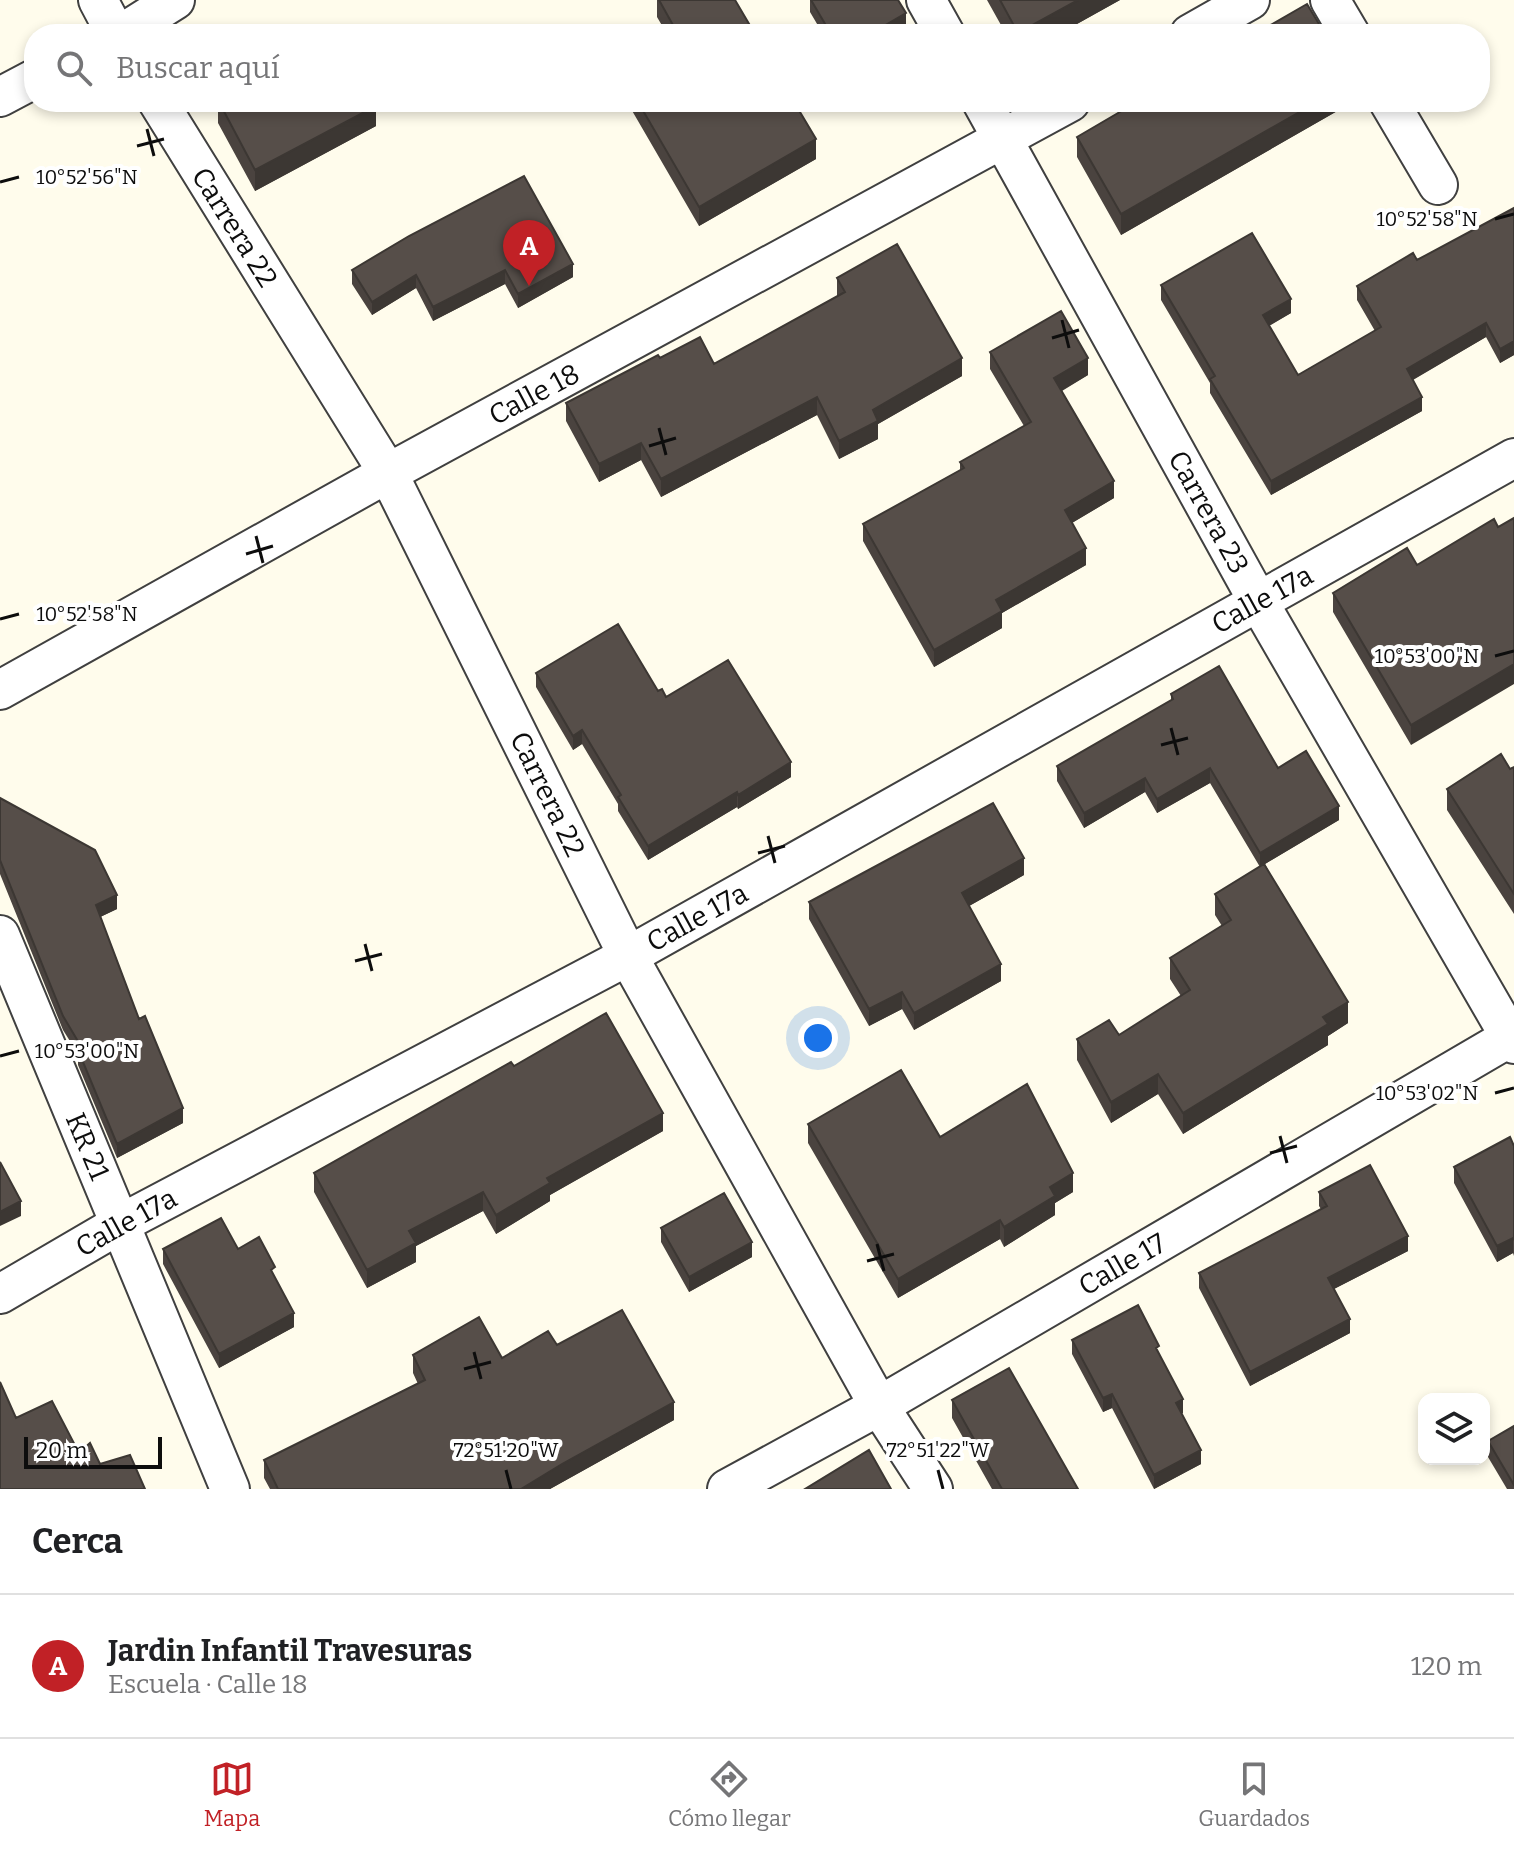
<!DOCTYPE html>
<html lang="es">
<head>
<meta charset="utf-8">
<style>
	body { margin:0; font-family:Bitter,serif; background:#f6f6f6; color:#202124 }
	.controls { position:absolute; right:24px; bottom:24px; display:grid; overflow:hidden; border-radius:16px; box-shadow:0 4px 12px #0003 }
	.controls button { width:72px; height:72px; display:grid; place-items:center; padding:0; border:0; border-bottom:2px solid #e0e0e0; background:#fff; color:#202124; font:40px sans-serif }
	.scale { position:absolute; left:24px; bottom:20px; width:138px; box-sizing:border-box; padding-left:8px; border:4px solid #0d0d0d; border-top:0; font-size:22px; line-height:28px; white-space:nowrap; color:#0d0d0d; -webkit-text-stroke:6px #fff; paint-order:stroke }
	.you { position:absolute; left:818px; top:1038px; width:28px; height:28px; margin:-20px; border:6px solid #fff; border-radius:50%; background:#1a73e8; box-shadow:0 0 0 12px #1a73e833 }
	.badge { display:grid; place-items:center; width:52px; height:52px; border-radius:50%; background:#c12126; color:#fff; font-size:26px; font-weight:700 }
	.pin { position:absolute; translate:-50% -66px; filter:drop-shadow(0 2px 4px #0008) }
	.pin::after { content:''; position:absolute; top:42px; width:28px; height:24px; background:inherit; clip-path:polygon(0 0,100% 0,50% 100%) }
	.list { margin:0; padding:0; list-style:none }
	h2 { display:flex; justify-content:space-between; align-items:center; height:104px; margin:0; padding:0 32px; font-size:34px }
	h2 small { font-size:26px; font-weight:400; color:#757577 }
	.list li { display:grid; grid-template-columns:52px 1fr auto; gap:24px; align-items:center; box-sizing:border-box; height:144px; padding:0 32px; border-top:2px solid #e0e0e0 }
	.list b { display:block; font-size:30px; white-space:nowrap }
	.list p { margin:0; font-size:26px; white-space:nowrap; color:#757577 }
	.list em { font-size:26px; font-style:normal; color:#757577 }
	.icon { flex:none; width:44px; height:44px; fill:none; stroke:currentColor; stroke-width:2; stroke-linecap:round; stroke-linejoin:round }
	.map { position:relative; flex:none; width:1514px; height:1489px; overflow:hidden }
	.search { position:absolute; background:#fff; box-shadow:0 4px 12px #0003; left:24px; right:24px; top:24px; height:88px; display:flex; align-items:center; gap:20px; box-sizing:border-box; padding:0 28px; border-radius:32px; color:#757577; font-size:30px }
	.sheet { height:248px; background:#fff }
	nav { display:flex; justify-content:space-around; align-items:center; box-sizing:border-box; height:112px; border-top:2px solid #e0e0e0; background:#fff; font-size:22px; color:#757577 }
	nav a { display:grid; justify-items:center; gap:4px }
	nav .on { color:#c12126 }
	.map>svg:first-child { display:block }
</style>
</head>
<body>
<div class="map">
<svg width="1514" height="1489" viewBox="0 0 1514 1489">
	<rect width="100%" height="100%" fill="#fffcec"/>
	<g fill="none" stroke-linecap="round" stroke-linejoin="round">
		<g stroke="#404040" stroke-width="42">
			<path id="street" d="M98,0L116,34
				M926,0L945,34
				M1330,0L1350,34
				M121,34L175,0
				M1190,34L1250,0
				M0,97L34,79
				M158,102L388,473L628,956L879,1406L933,1489
				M982,102L1258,601L1514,1044
				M1389,102L1438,185
				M0,690L388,473L1070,102
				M0,935L230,1489
				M0,1294L120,1224L628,956L1514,458
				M727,1489L879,1406L1514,1035"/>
		</g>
		<use href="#street" stroke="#fff" stroke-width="38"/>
	</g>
	<path fill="#4a433f" d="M657,0H735L755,34H667L657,17Z
		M810,0H898L906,27L894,34H823L810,12Z
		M987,0H1120L1059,34H1006Z
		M218,102L376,126L255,191L218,123Z
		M627,102H794L816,159L699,226Z
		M1353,102L1121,235L1077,157V137Z
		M1514,208V355L1500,363L1486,337L1413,380L1422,411L1271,495L1210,393V383L1161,300V285L1291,313L1269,326L1298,375L1375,331L1357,300V286L1417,260Z
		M409,236L573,277L518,308L505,284L433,321L416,288L372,315L352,284V270Z
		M837,278L962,376L878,424V439L839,459L817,415L661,497L641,460L599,482L566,421V403L660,358L714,364L837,296Z
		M990,352L1088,375L1062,391L1114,498L1072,523L1086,565L1002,613V628L934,667L863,541V524L960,470V462L1024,426L990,369Z
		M1417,565L1411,745L1333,612V593Z
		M536,673L658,691L791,777L738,809L737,807L648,860L618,811V804L582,744L573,750L536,687Z
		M1171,694L1278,768L1339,820L1265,864L1348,1023L1328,1036V1045L1183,1134L1158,1094L1111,1123L1077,1060V1039L1119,1035L1181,996L1170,979V958L1222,926L1215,915V894L1260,867L1210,783L1157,813L1145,792L1084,828L1057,781V766L1171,701Z
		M1514,767V914L1447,810V789Z
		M0,798L117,909L100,917L139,1019L183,1123L117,1158L78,1065V1054L63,1030L0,874Z
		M1024,875L969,906L1001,981L914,1030L902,1009L869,1026L809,919V902Z
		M514,1066L663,1131L550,1195V1201L496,1234L483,1211L416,1246V1262L367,1288L314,1192V1173Z
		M808,1124L940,1137L1073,1192L1055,1203V1215L1004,1247L1000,1239L898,1298L808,1143Z
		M1514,1146V1256L1513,1253L1497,1262L1454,1183V1167Z
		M1319,1192L1408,1251L1334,1289L1350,1333L1250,1386L1199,1288V1273L1321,1209L1319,1206Z
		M661,1228L752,1257L689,1292L661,1242Z
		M163,1249H238L275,1278L294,1327L219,1368L163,1264Z
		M1072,1340L1159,1354L1201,1464L1154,1489L1112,1408L1103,1412L1072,1354Z
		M557,1345L674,1420L550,1489H270L264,1478V1460L418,1384L413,1373V1355L502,1358Z
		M952,1400L1078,1489H992L952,1418Z
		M1514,1426V1489H1507L1488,1457V1441Z"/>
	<path fill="#3c3733" d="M1078,0H1120L1059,34H1018Z
		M906,13V27L894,34H870Z
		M1317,102H1353L1121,235V214Z
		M376,106V126L255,191V170Z
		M816,139V159L699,226V207Z
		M573,264V277L518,308V294Z
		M505,270V284L433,321V307Z
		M416,275V288L372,315V302Z
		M1291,299V313L1263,329V315Z
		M1486,323V337L1407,383V369Z
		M1514,341V355L1500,363V349Z
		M962,358V376L878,424V439L839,459V441L873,410Z
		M1088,358V375L1054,395V378Z
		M817,397V415L661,497V479Z
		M1422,397V411L1271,495V481Z
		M641,443V460L599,482V464Z
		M1114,481V498L1065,527V510Z
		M1086,548V565L1002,613V628L934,667V650L996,600Z
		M1514,664V684L1411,745V725Z
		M582,730V744L573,750V736Z
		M791,762V777L738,809V795Z
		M1210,768V783L1157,813V799Z
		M1145,778V792L1084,828V813Z
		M737,792V807L648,860V846Z
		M1339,806V820L1260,867V853Z
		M1024,858V875L962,910V893Z
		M117,895V909L96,919V905Z
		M1001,964V981L914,1030V1013Z
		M902,992V1009L869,1026V1009Z
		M1348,1002V1023L1328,1036V1045L1183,1134V1113L1323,1017Z
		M1158,1074V1094L1111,1123V1102Z
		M183,1108V1123L117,1158V1144Z
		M663,1113V1131L550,1195V1201L496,1234V1215L547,1178Z
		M1073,1173V1192L1055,1203V1215L1004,1247V1227L1050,1187Z
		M483,1192V1211L416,1246V1262L367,1288V1270L409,1231Z
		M21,1201V1216L0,1226V1212Z
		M1000,1220V1239L898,1298V1279Z
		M1408,1236V1251L1328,1292V1278Z
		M1513,1238V1253L1497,1262V1246Z
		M752,1242V1257L689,1292V1277Z
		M294,1313V1327L219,1368V1354Z
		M1350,1319V1333L1250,1386V1372Z
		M1112,1394V1408L1103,1412V1398Z
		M1183,1399V1413L1176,1417V1403Z
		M674,1402V1420L550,1489H521L562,1464Z
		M1201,1450V1464L1154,1489V1475Z"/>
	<path fill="#564e49" stroke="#3c3733" stroke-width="2" d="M659,0H735L755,34H678Z
		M811,0H898L906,13L870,34H831Z
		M1000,0H1078L1018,33Z
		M1307,4L1325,34H1255Z
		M219,102H374L376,106L255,170Z
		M638,102H794L816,139L699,207Z
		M1137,102H1317L1121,214L1077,137Z
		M524,176L573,264L518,294L505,270L433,307L416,275L372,302L352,270L409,236Z
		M1514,208V341L1500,349L1486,323L1407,369L1422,397L1271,481L1210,379L1215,376L1161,285L1252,233L1291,299L1263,315L1298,375L1381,327L1357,286L1413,253L1417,260Z
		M897,244L962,358L873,410L878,421L839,441L817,397L661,479L641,443L599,464L566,403L658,355L660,358L700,337L714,364L845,292L837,278Z
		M1061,311L1088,358L1054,378L1114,481L1065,510L1086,548L996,600L1002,611L934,650L863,524L964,468L960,462L1031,422L990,352Z
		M1514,518V664L1411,725L1333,593L1407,548L1417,565L1494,519L1498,527Z
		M618,624L658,691L662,689L666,697L728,660L791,762L738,795L737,792L648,846L618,797L621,795L582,730L573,736L536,673Z
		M1219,666L1278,768L1306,751L1339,806L1260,853L1210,768L1157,799L1145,778L1084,813L1057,766L1173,699L1171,694Z
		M1501,754L1510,769L1514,767V894L1447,789Z
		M0,798L95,850L117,895L96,905L139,1019L145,1016L183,1108L117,1144L78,1050L82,1048L63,1016L0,860Z
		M993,803L1024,858L962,893L1001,964L914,1013L902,992L869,1009L809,902Z
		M1264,864L1348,1002L1323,1017L1328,1024L1183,1113L1158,1074L1111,1102L1077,1039L1109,1020L1119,1035L1190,990L1170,958L1231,920L1215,894Z
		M606,1013L663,1113L547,1178L550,1183L496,1215L483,1192L409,1231L416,1243L367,1270L314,1173L511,1062L514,1066Z
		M901,1070L940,1137L1027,1084L1073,1173L1050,1187L1055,1196L1004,1227L1000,1220L898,1279L808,1124Z
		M1510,1137L1514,1146V1240L1513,1238L1497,1246L1454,1167Z
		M0,1162L21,1201L0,1212Z
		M1370,1165L1408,1236L1328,1278L1350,1319L1250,1372L1199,1273L1327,1206L1319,1192Z
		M724,1193L752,1242L689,1277L661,1228Z
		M221,1218L238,1249L259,1237L275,1267L271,1270L294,1313L219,1354L163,1249Z
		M1138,1305L1159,1346L1156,1348L1183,1399L1176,1403L1201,1450L1154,1475L1112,1394L1103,1398L1072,1340Z
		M622,1310L674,1402L562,1464L521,1489H278L264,1460L425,1380L413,1355L479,1317L502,1358L548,1331L557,1345Z
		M1009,1368L1078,1489H1002L952,1400Z
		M0,1382L16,1418L52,1401L79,1453L90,1443L100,1464L130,1455L145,1489H0Z
		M1514,1426V1485L1488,1441Z
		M869,1450L891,1489H805Z"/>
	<path fill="none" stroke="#0d0d0d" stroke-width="3" d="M147,129L154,156M137,146L164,139M0,182L19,177M1495,219L1514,214M1062,320L1069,348M1052,338L1079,330M659,428L666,455M649,446L676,438M256,536L263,563M246,554L273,546M0,619L19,614M1495,656L1514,651M1171,728L1178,755M1161,745L1188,738M768,836L775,863M758,853L785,846M365,944L372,971M355,961L382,954M0,1056L19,1051M1495,1093L1514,1088M1280,1136L1287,1163M1270,1153L1297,1146M877,1244L884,1271M867,1261L894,1254M474,1352L481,1379M464,1369L491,1362M506,1470L511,1489M938,1470L943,1489"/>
	<g text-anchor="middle" stroke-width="8" stroke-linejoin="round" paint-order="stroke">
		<g font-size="28" fill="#0d0d0d" stroke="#fff">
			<text transform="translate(235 227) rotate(58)" y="10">Carrera 22</text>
			<text transform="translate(534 394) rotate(-28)" y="10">Calle 18</text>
			<text transform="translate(1209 512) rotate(61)" y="10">Carrera 23</text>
			<text transform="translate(1262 599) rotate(-29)" y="10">Calle 17a</text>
			<text transform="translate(548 794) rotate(64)" y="10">Carrera 22</text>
			<text transform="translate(697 917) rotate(-29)" y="10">Calle 17a</text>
			<text transform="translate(88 1146) rotate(67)" y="10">KR 21</text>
			<text transform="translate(126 1222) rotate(-29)" y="10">Calle 17a</text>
			<text transform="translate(1122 1264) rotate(-30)" y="10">Calle 17</text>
		</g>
	</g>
	<g font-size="20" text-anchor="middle" fill="#0d0d0d" stroke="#fff" stroke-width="8" stroke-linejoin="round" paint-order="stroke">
		<text x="87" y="184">10°52'56"N</text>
		<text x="1427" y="226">10°52'58"N</text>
		<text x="87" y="621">10°52'58"N</text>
		<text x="1427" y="663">10°53'00"N</text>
		<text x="87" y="1058">10°53'00"N</text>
		<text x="1427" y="1100">10°53'02"N</text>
		<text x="506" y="1457">72°51'20"W</text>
		<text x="938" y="1457">72°51'22"W</text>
	</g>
</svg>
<div class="controls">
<button><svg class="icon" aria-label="layers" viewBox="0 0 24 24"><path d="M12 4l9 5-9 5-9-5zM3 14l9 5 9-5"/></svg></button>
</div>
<div class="scale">20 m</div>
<div class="you"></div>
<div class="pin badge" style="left:529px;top:286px">A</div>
<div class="search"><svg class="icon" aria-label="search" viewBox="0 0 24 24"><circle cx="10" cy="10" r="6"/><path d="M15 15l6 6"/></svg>Buscar aquí</div>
</div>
<section class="sheet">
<h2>Cerca<small></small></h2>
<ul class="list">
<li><span class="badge">A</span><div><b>Jardin Infantil Travesuras</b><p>Escuela · Calle 18</p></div><em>120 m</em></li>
</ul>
</section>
<nav>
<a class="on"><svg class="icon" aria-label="map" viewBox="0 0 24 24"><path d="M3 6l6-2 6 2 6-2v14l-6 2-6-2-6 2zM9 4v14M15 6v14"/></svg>Mapa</a>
<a><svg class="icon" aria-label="directions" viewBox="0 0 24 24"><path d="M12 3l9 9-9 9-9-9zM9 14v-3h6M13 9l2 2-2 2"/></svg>Cómo llegar</a>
<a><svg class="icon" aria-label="saved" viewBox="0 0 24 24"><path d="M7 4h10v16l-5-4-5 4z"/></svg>Guardados</a>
</nav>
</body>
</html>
